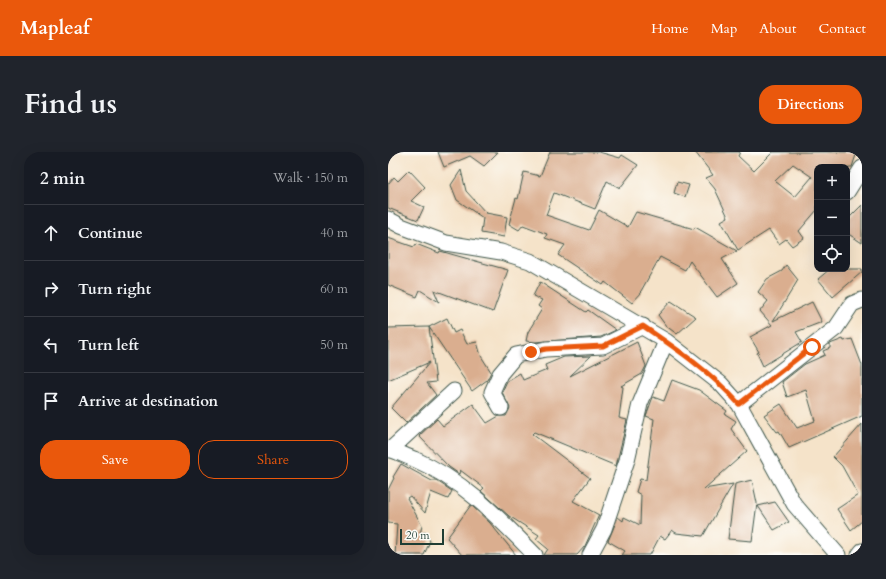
<!DOCTYPE html>
<html lang="en">
<head>
<meta charset="utf-8">
<style>
	body { margin:0; font-family:Cardo,serif; background:#20242c; color:#f1f3f6 }
	.controls { position:absolute; right:12px; top:12px; display:grid; overflow:hidden; border-radius:8px; box-shadow:0 4px 16px #0002 }
	.controls button { width:36px; height:36px; display:grid; place-items:center; padding:0; border:0; border-bottom:1px solid #363941; background:#171b24; color:#f1f3f6; font:20px sans-serif }
	.scale { position:absolute; left:12px; bottom:10px; width:44px; box-sizing:border-box; padding-left:4px; border:2px solid #1f3d34; border-top:0; font-size:11px; line-height:14px; white-space:nowrap; color:#1f3d34; -webkit-text-stroke:3px #fdfcf7; paint-order:stroke }
	.stop { position:absolute; width:12px; height:12px; margin:-9px; border:3px solid #ea580c; border-radius:50%; background:#fff }
	.stop.end { background:#ea580c; border-color:#fff; box-shadow:0 1px 4px #0008 }
	.list { margin:0; padding:0; list-style:none }
	h2 { display:flex; justify-content:space-between; align-items:center; height:52px; margin:0; padding:0 16px; font-size:17px }
	h2 small { font-size:13px; font-weight:400; color:#9ea1a6 }
	.list li { display:grid; grid-template-columns:26px 1fr auto; gap:12px; align-items:center; box-sizing:border-box; height:56px; padding:0 16px; border-top:1px solid #363941 }
	.list b { display:block; font-size:15px; white-space:nowrap }
	.list em { font-size:13px; font-style:normal; color:#9ea1a6 }
	.actions { display:flex; gap:8px; padding:12px 16px }
	.actions a { flex:1; padding:9px 0; border:1px solid #ea580c; border-radius:16px; text-align:center; font-size:14px; color:#ea580c }
	.actions .main { background:#ea580c; color:#fff }
	.icon { flex:none; width:22px; height:22px; fill:none; stroke:currentColor; stroke-width:2; stroke-linecap:round; stroke-linejoin:round }
	.map { position:relative; flex:none; width:474px; height:403px; overflow:hidden; border-radius:16px }
	header { display:flex; align-items:center; gap:24px; box-sizing:border-box; height:56px; padding:0 20px; background:#ea580c; color:#fff }
	header strong { font-size:19px }
	nav { display:flex; gap:22px; margin-inline-start:auto; font-size:14px }
	.intro { display:flex; align-items:center; justify-content:space-between; box-sizing:border-box; height:96px; padding:0 24px }
	h1 { margin:0; font-size:28px }
	.button { padding:10px 18px; border-radius:16px; background:#ea580c; color:#fff; font-size:14px; font-weight:700 }
	main { display:flex; gap:24px; padding:0 24px }
	aside { flex:1; background:#171b24; border-radius:16px; box-shadow:0 4px 16px #0002 }
	.map>svg:first-child { display:block }
</style>
</head>
<body>
<header>
<strong>Mapleaf</strong>
<nav><a>Home</a><a>Map</a><a>About</a><a>Contact</a></nav>
</header>
<div class="intro"><h1>Find us</h1><a class="button">Directions</a></div>
<main>
<aside>
<h2>2 min<small>Walk · 150 m</small></h2>
<ul class="list">
<li><svg class="icon" aria-label="ahead" viewBox="0 0 24 24"><path d="M12 20V5M6 11l6-6 6 6"/></svg><div><b>Continue</b></div><em>40 m</em></li>
<li><svg class="icon" aria-label="right" viewBox="0 0 24 24"><path d="M7 20v-9h11M14 6l5 5-5 5"/></svg><div><b>Turn right</b></div><em>60 m</em></li>
<li><svg class="icon" aria-label="left" viewBox="0 0 24 24"><path d="M17 20v-9H6M10 6l-5 5 5 5"/></svg><div><b>Turn left</b></div><em>50 m</em></li>
<li><svg class="icon" aria-label="arrive" viewBox="0 0 24 24"><path d="M6 21V4h12l-3 4 3 4H6"/></svg><div><b>Arrive at destination</b></div></li>
</ul>
<div class="actions"><a class="main">Save</a><a>Share</a></div>
</aside>
<div class="map">
<svg width="474" height="403" viewBox="0 0 474 403">
	<rect width="100%" height="100%" fill="#fdfcf7"/>
	<filter id="ink" filterUnits="userSpaceOnUse"><feTurbulence type="fractalNoise" baseFrequency=".025" numOctaves="2"/><feDisplacementMap in="SourceGraphic" scale="8" xChannelSelector="R" yChannelSelector="G"/><feConvolveMatrix kernelMatrix="1 2 1 2 8 2 1 2 1" color-interpolation-filters="sRGB"/></filter>
	<filter id="wash" filterUnits="userSpaceOnUse"><feTurbulence type="fractalNoise" baseFrequency=".012" numOctaves="4" result="noise"/><feDisplacementMap in="SourceGraphic" scale="16" xChannelSelector="R" yChannelSelector="G"/><feGaussianBlur stdDeviation="0.9" result="paint"/><feColorMatrix in="noise" values="0 0 0 0 0 0 0 0 0 0 0 0 0 0 0 0 0 1.4 0 .05"/><feComposite in="paint" operator="in"/></filter>
	<g filter="url(#wash)">
		<rect width="100%" height="100%" fill="#f5e3c9"/>
		<g id="blocks">
			<path fill="#daae8f" fill-rule="evenodd" d="M50,0H110L96,14L82,4L56,15Z
				M162,0H211L232,6L234,3L250,13L232,36L219,29L207,57L166,41L158,63L201,78L211,58L240,75L248,60L306,77L307,75L349,99L334,107L350,131L329,145L302,109L297,118L272,105L253,139L254,140L244,151L217,130L215,133L170,103L177,93L157,86L159,82L135,73L131,78L121,72L128,46L130,47L136,20L152,24Z
				M307,0H352L350,4L366,19L385,0H469L464,15H429V58L411,79L416,86L404,94L398,87L391,92L381,78L350,98L333,69L340,65L327,37L318,26L325,23ZM405,12L424,25L407,45L387,29Z
				M21,18L37,35L23,49L36,55L30,68L0,56V32L6,25L10,29Z
				M73,18L78,39L98,61L119,65L116,85L93,81L95,66L69,48L63,33Z
				M289,30L301,33L297,45L286,41Z
				M474,53V91L459,81V68Z
				M0,86L26,95L28,92L51,101L52,99L120,118L105,160L46,138L51,150L32,138L29,145L0,133Z
				M398,113L410,128L385,169L424,150L434,170L408,180L414,190L375,214L369,201L371,200L362,185L384,173L372,159L380,149L370,140L379,127L394,119Z
				M442,117H474V120L445,145L430,127Z
				M152,130L198,160L200,158L228,178L213,185L147,190L138,189L140,180L154,157L150,154L154,148L145,144Z
				M283,149L308,165L289,182L278,174L270,163Z
				M59,166L66,181L72,178L79,192L89,190L93,204L103,220L99,228L84,239L41,175L48,230L39,231L48,243L18,271L3,256L42,210L0,228V176L41,175Z
				M455,187L456,189L464,187L474,213V264L401,296L391,279L389,280L376,263L393,252L409,276L427,269L418,238L399,245L394,230L417,212L437,203L435,199L442,196V192Z
				M249,190L258,214L254,222L233,234L235,235L231,266L239,268L228,314L146,280L144,282L202,326L185,349L211,363L197,394L189,403H156L160,397L148,387L151,383L121,364L93,339L96,336L72,318L71,322L61,315L31,284L49,267L55,274L85,252L99,271L111,264H118L122,256L114,240L119,229L132,221L135,228L159,218L157,213L176,205L203,204L182,224Z
				M284,228L311,238L339,259L337,262L348,269L343,277L359,299L316,337L345,332L315,384L288,381L284,378L277,387L272,384L262,403H234L237,399L220,389L230,365L235,369L236,365L252,373L253,343L248,340L252,327L258,328L266,267L258,264L265,245L276,249Z
				M474,272V369L463,378L449,357L470,343L454,314L445,305Z
				M13,312L44,329H49L64,339L60,347L43,340L37,361L22,344L19,346L34,374L32,382L37,380L42,389L36,403H7L9,372L0,371V338L6,326L5,325Z
				M364,328L369,351L364,389L340,387L347,332Z
				M387,350L401,370L386,378L370,354Z
				M83,353L102,371L128,403H74L59,386Z"/>
		</g>
	</g>
	<g filter="url(#ink)">
		<use href="#blocks" fill-opacity="0" stroke="#3f564a" stroke-width="1"/>
		<g fill="none" stroke-linecap="round" stroke-linejoin="round">
			<g stroke="#3f564a" stroke-width="17">
				<path id="street" d="M459,40L474,16
					M0,67L13,74L58,91L113,100L142,109L278,189L333,232L351,252L406,352L450,403
					M351,252L448,176L464,152L474,148
					M113,256L104,240L112,222L128,203L158,197L215,194L255,174
					M0,297C9,299 17,304 26,307C75,328 110,365 147,403
					M2,298L66,239
					M202,403L216,377L239,308L252,252L278,189
					M471,403L474,399"/>
			</g>
			<use href="#street" stroke="#fff" stroke-width="15"/>
		</g>
	</g>
	<g fill="none" stroke-linecap="round" stroke-linejoin="round" filter="url(#ink)">
		<path stroke="#ea580c" stroke-width="5" d="M143,200L158,197L215,194L255,174C289,197 324,221 351,252L424,195"/>
	</g>
</svg>
<div class="controls">
<button>+</button>
<button>−</button>
<button><svg class="icon" aria-label="locate" viewBox="0 0 24 24"><circle cx="12" cy="12" r="6"/><path d="M12 2v4M12 18v4M2 12h4M18 12h4"/></svg></button>
</div>
<div class="scale">20 m</div>
<div class="stop" style="left:424px;top:195px"></div>
<div class="stop end" style="left:143px;top:200px"></div>
</div>
</main>
</body>
</html>
